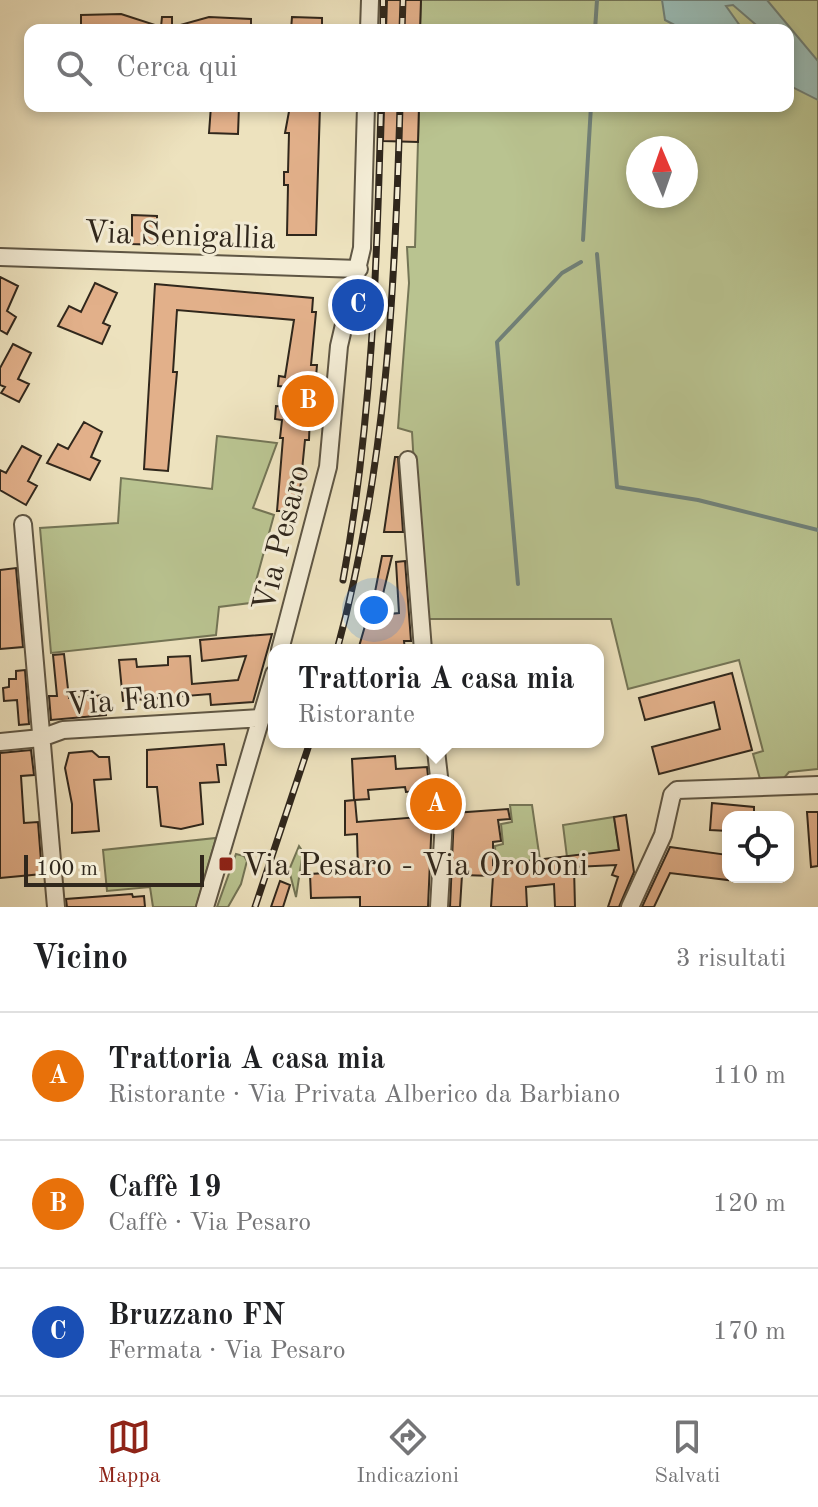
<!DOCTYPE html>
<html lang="it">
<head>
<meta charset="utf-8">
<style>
	body { margin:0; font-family:"Old Standard TT",serif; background:#f6f6f6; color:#202124 }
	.controls { position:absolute; right:24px; bottom:24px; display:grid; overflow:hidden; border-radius:16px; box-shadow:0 4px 12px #0003 }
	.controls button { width:72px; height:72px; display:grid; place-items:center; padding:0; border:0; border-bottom:2px solid #e0e0e0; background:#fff; color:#202124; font:40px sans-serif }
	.compass { position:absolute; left:626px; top:136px; width:72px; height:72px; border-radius:50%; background:#fff; box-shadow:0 4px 12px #0003; rotate:358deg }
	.scale { position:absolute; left:24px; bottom:20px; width:180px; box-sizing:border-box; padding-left:8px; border:4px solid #30271c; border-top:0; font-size:22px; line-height:28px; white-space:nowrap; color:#30271c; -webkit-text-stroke:6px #f3ecd5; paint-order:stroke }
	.you { position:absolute; left:374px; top:610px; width:28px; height:28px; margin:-20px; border:6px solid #fff; border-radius:50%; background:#1a73e8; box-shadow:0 0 0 12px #1a73e833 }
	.badge { display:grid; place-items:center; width:52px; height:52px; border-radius:50%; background:#8f2418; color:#fff; font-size:26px; font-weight:700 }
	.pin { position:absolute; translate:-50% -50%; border:4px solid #fff; box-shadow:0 2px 8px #0006 }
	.popup { position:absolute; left:268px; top:644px; width:336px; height:104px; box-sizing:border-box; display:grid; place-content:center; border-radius:16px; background:#fff; filter:drop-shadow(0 2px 6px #0005); font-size:26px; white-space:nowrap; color:#757577 }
	.popup b { font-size:30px; color:#202124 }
	.popup::after { content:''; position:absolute; left:50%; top:100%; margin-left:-16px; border:16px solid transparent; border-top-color:#fff }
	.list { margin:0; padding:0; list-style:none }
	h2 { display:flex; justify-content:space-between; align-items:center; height:104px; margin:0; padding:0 32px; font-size:34px }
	h2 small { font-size:26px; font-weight:400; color:#757577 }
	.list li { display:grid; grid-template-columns:52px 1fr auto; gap:24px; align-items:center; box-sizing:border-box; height:128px; padding:0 32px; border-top:2px solid #e0e0e0 }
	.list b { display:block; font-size:30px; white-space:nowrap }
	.list p { margin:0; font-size:26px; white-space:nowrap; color:#757577 }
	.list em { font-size:26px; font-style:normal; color:#757577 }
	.icon { flex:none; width:44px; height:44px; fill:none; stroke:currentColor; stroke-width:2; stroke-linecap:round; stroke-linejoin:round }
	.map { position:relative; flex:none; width:818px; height:907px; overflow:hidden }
	.search { position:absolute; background:#fff; box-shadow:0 4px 12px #0003; left:24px; right:24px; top:24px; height:88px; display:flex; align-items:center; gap:20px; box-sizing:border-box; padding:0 28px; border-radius:16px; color:#757577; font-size:30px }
	.sheet { height:488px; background:#fff }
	nav { display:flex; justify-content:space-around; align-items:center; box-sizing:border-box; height:112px; border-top:2px solid #e0e0e0; background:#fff; font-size:22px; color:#757577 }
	nav a { display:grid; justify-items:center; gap:4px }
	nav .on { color:#8f2418 }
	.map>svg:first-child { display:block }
</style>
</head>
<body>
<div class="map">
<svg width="818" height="907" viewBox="0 0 818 907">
	<rect width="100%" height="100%" fill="#ede2be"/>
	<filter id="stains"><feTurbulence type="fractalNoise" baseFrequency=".0025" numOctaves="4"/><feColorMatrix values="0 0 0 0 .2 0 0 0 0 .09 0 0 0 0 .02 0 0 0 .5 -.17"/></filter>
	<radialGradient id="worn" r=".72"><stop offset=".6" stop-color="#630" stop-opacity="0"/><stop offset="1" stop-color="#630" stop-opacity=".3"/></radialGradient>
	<path fill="#b9c390" stroke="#747556" stroke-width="2" fill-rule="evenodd" d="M421,0H818V769L789,772L784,778L760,779L753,754L763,751L739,660L628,689L611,619H423L412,432L398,428L409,283L407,247H415L419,106H788V30H420ZM638,148H686V196H638Z
		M217,436L277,443L253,508L274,515L250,603L219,607L216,635L51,653L40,528L118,523L121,478L212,489Z
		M510,805H532L540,860L496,865L495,846L503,844L501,824L512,822Z
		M614,817L619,850L567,857L563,825Z
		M216,838L196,907H153L150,887L107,891L103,850Z
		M299,846L303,852L296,897L289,870Z
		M236,854L244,856L247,861L241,884L228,907H217Z"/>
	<path fill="#9abdb7" stroke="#708179" stroke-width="2" d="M662,0H767L818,61V100L788,85V30H762L733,5L726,6L743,30H684L665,20Z"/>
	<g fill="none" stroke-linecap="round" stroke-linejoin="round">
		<path stroke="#708179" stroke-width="4" d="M595,30L597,0
			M583,240L591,106
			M597,254L617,487L698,500L818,530
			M518,584L497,342L562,273L581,262"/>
	</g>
	<path fill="#e2b08a" stroke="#30271c" stroke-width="2" d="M387,0H421L420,30H386Z
		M121,14L161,27L162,17H172V30H81V15Z
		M209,17L251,19V30H173V27Z
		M292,17L322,18V30H291Z
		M211,106H239L238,134L209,133Z
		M290,106H320L316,235H287L288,185H284V172H288L289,133H285Z
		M384,106H419L418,142L383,141Z
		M132,215L157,216V245L132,244Z
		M0,277L18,286L7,311L16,317L7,334L0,330Z
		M95,283L117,293L103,323L110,326L102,344L58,326L69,306L81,312Z
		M155,284L313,298L312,312H316L311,365H317L315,389H311L309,440H305L298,511H277L283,438H280L282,420L275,419L276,406L287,407L289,387L278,386L279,376L285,377L294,320L177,310L173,372H177L168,471L144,469Z
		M13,344L31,353L18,379L29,384L19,402L1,393L5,387L0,385V368Z
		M84,422L102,432L91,457L100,461L90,480L47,463L58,444L68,449Z
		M22,446L41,456L28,481L37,486L26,505L0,490V470L6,473Z
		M395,457H398L403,532H384Z
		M382,556H392L383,594L375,592Z
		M405,561L411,641H404L405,650H358L374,595L382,597L378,615L399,613L396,562Z
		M16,568L23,647L0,649V570Z
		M272,634L253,702L211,705L210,694L123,701L119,660L136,659L137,667L168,665V657L190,656L192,684L238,680L246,656L202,661L200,640Z
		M64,654L69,698L105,695L106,715L51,720L49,696H57L53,655Z
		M25,670L29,724L19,725L17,700L4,701L3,688L9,687V679H16V671Z
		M732,673L752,750L659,774L652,747L720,729L714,702L645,720L639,698Z
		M224,744L226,765H217L219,782L200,783L203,824L181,829L161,826L157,787H147V750Z
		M31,750L34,775L21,776L24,823L38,822L42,874L0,878V753Z
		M92,751L99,757H109L111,779L94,780L99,831L72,833V804L65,768L69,753Z
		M395,756L396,769L427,767L430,795L428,790L406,792L405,787L368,790L369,799L355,800L357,822L432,816L428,907H360V897L311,898L310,874L358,871L357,834L345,835V801L354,800L352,759Z
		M712,803L754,807V817H728V831L710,830Z
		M508,809L510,819L498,820L501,841L493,842V865L619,850L614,817L626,815L634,872L619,907H608L618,877L612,875L616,865L574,867L575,907H555L554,884L526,887L527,907H491L493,876L462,875L460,907H450L454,813Z
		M807,812H818V866L811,867Z
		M670,847L728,855V880L670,873L654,907H642Z
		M280,881L290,885L283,907H271Z
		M132,894L133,897L144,896L145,907H67L66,899Z"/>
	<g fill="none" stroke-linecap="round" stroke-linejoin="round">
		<g stroke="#5f5644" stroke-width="20">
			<path id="minor" d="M369,30L370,0
				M0,257L359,269
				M408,460L423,650
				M23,524L56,907
				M280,650L328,467L339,346L362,248L366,106
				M0,742L41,738L63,730L262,718
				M435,742L444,820L439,907
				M205,907L274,674
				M630,907L663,835L672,795L677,790L818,785"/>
		</g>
		<use href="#minor" stroke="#f3ecd5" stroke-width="16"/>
		<g stroke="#30271c" stroke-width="7">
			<path id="rail" d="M383,30V0
				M402,30L403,0
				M343,580C372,423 377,265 381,106
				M337,650C386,469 395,293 400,106
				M255,907L310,742"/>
		</g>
		<use href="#rail" stroke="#f3ecd5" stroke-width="4" stroke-dasharray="12" stroke-linecap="butt"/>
	</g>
	<rect fill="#8f2418" stroke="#f3ecd5" stroke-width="3" x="218" y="856" width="16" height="16" rx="4"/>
	<g text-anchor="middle" stroke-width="6" stroke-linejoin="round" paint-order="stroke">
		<g font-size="32" fill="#30271c" stroke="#f3ecd5">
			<text transform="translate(180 234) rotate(2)" y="11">Via Senigallia</text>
			<text transform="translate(280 538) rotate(-76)" y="11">Via Pesaro</text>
			<text transform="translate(128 699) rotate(-4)" y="11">Via Fano</text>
		</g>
		<g font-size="32" fill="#30271c" stroke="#f3ecd5" text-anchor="start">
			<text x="242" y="875">Via Pesaro - Via Oroboni</text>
		</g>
	</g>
	<rect width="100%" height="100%" filter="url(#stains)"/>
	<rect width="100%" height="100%" fill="url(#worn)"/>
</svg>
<div class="controls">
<button><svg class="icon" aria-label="locate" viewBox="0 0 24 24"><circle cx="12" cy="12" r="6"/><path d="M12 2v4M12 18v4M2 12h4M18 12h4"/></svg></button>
</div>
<svg class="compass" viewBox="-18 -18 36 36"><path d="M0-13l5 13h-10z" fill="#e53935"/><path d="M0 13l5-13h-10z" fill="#757577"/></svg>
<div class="scale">100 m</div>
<div class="you"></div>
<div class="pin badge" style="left:436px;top:804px;background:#e8710a">A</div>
<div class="popup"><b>Trattoria A casa mia</b>Ristorante</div>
<div class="pin badge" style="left:308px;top:401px;background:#e8710a">B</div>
<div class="pin badge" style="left:358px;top:305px;background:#1a4fb4">C</div>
<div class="search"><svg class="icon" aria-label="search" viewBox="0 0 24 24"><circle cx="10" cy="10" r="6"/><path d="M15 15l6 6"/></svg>Cerca qui</div>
</div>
<section class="sheet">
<h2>Vicino<small>3 risultati</small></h2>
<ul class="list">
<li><span class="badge" style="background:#e8710a">A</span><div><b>Trattoria A casa mia</b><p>Ristorante · Via Privata Alberico da Barbiano</p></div><em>110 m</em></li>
<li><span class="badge" style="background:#e8710a">B</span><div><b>Caffè 19</b><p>Caffè · Via Pesaro</p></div><em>120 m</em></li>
<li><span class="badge" style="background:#1a4fb4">C</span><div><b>Bruzzano FN</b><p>Fermata · Via Pesaro</p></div><em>170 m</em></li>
</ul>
</section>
<nav>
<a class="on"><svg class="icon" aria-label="map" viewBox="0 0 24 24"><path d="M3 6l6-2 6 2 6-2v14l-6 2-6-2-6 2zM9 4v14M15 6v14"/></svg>Mappa</a>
<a><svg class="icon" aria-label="directions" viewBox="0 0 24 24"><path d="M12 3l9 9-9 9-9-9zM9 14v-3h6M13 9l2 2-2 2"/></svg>Indicazioni</a>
<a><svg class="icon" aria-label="saved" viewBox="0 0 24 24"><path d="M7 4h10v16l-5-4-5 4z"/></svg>Salvati</a>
</nav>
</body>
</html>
